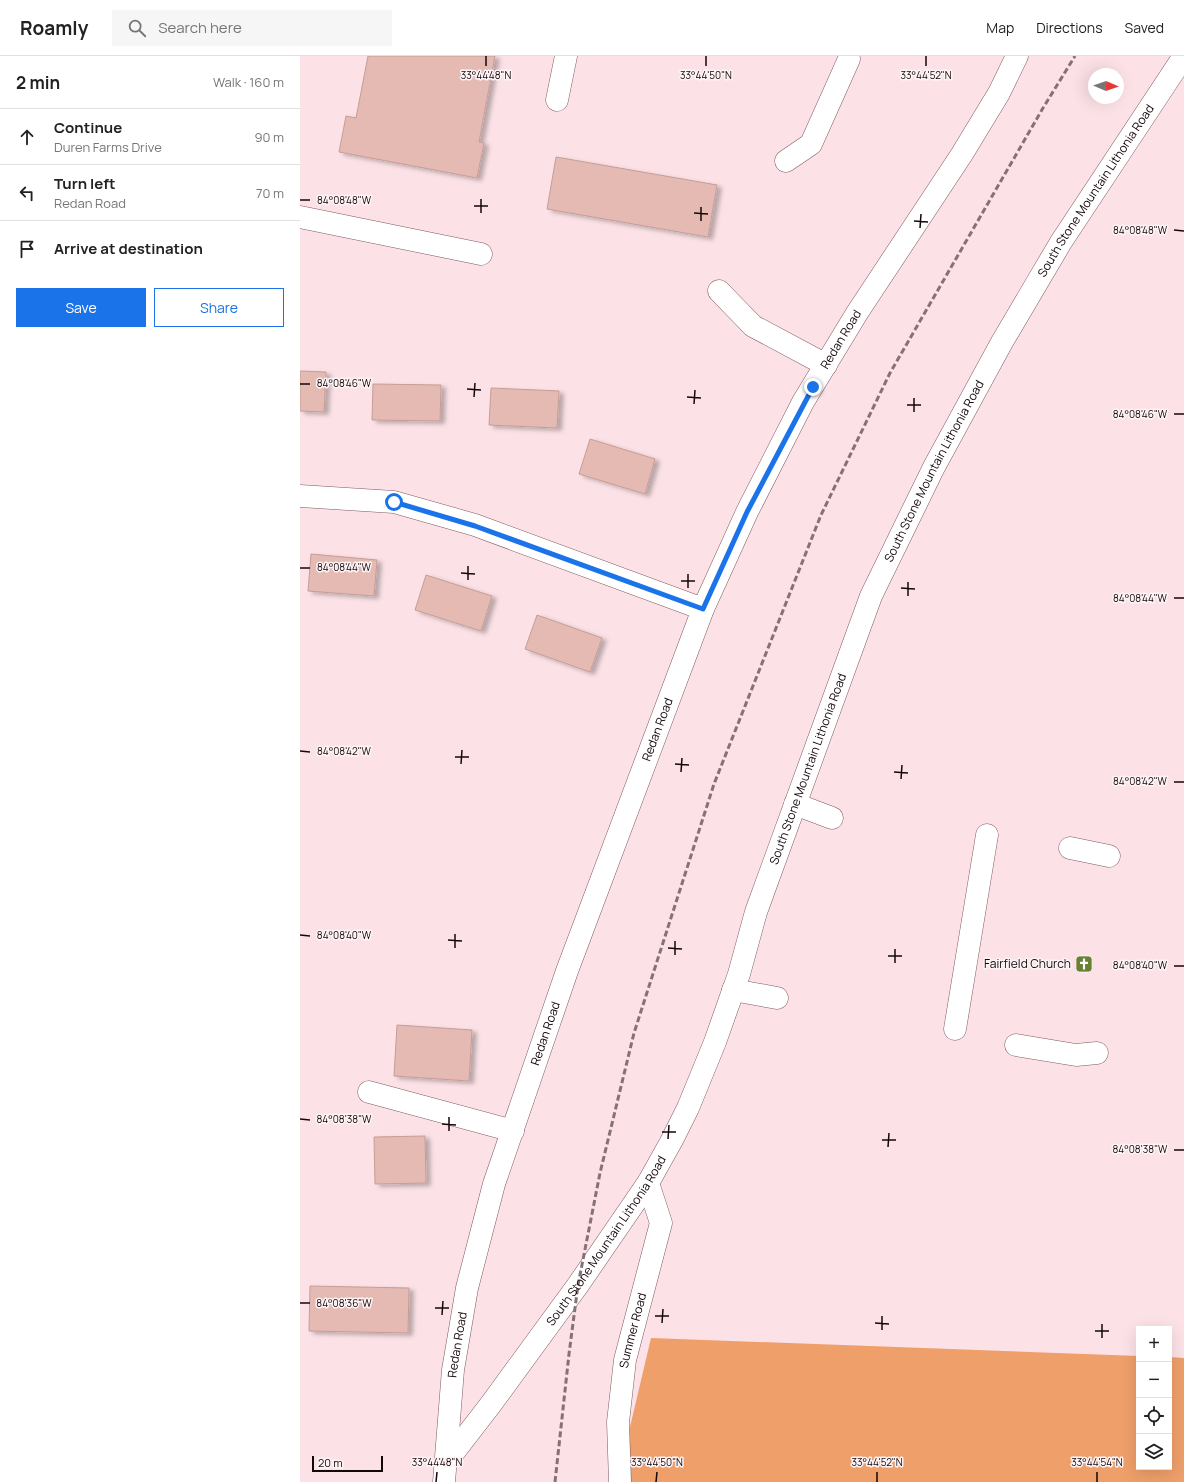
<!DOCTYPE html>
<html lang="en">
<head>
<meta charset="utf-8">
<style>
	body { margin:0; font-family:Manrope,sans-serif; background:#f6f6f6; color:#222 }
	.controls { position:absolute; right:12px; bottom:12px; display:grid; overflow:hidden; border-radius:0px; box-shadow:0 4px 16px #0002 }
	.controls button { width:36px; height:36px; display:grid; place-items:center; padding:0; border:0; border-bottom:1px solid #e0e0e0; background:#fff; color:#222; font:20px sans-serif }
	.compass { position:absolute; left:788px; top:12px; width:36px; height:36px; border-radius:50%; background:#fff; box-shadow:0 4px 16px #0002; rotate:92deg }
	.scale { position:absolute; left:12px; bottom:10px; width:71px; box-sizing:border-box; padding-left:4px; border:2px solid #14070a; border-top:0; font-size:11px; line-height:14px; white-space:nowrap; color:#14070a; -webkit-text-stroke:3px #fdf4f6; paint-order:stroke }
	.stop { position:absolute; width:12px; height:12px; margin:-9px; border:3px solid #1a73e8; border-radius:50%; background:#fff }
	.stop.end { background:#1a73e8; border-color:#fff; box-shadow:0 1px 4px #0008 }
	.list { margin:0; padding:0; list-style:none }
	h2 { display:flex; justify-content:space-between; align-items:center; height:52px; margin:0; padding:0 16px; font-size:17px }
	h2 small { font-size:13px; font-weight:400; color:#767676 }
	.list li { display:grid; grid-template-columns:26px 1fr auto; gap:12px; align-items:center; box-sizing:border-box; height:56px; padding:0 16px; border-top:1px solid #e0e0e0 }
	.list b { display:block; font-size:15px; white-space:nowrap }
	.list p { margin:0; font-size:13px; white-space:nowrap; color:#767676 }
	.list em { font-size:13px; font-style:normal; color:#767676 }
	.actions { display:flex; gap:8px; padding:12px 16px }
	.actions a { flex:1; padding:9px 0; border:1px solid #1a73e8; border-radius:0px; text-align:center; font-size:14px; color:#1a73e8 }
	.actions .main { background:#1a73e8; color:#fff }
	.icon { flex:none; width:22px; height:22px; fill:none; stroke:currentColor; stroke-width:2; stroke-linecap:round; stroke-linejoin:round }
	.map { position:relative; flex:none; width:884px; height:1426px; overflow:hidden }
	header { display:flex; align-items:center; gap:24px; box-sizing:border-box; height:56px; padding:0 20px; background:#fff; border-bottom:1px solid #e0e0e0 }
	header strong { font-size:19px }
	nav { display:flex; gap:22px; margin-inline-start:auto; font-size:14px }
	.search { width:280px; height:36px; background:#f6f6f6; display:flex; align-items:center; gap:10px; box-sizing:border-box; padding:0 14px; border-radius:0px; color:#767676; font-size:15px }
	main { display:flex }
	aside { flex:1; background:#fff }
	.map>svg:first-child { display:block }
</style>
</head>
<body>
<header>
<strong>Roamly</strong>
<div class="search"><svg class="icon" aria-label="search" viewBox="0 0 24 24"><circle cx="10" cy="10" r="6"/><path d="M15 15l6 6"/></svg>Search here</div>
<nav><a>Map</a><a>Directions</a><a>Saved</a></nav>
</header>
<main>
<aside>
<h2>2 min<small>Walk · 160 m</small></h2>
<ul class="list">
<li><svg class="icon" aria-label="ahead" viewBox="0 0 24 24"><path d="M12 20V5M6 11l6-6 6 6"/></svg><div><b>Continue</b><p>Duren Farms Drive</p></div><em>90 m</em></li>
<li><svg class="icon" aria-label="left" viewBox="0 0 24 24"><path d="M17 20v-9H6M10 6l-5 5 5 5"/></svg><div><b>Turn left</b><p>Redan Road</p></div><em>70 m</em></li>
<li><svg class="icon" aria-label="arrive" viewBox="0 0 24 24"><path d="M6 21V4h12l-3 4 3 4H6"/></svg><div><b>Arrive at destination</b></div></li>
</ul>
<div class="actions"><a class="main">Save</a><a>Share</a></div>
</aside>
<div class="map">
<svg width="884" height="1426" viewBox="0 0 884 1426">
	<defs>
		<filter id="shadow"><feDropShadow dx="4.5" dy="2.5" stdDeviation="2" flood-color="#0004"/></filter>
	</defs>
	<rect width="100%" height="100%" fill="#fce2e6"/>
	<path fill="#ee9f6a" d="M351,1282L839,1300V1411H869V1301L884,1302V1426H317Z"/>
	<path fill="#e4bab3" stroke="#c59d96" filter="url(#shadow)" d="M68,0H195L179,86L184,87L177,122L39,96L46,60L56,62Z
		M256,101L417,129L408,181L247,153Z
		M0,315L26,316L24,356L0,355Z
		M73,328L141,329L140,365L72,364Z
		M191,332L259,335L257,372L189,369Z
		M290,383L355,403L345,438L279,418Z
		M11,498L77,504L74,540L8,535Z
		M126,519L192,540L181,575L115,554Z
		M237,559L302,582L290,616L225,593Z
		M97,969L172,974L169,1025L94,1020Z
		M125,1080L126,1127L75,1128L74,1081Z
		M10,1230L109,1232L108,1277L9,1275Z"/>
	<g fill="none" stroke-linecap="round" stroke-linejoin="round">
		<g stroke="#7f5a61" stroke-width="23">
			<g id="minor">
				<path d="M257,44L266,0"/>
				<path d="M486,105L511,88L549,3"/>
				<path d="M0,161L181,198"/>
				<path d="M419,235L453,270L526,309"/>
				<path d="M0,440L94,446L175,469L403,553"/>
				<path d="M495,748L532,762"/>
				<path d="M770,792L809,800"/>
				<path d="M433,934L477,942"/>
				<path d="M655,973L687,779"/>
				<path d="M716,989L776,999L797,997"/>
				<path d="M69,1036L213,1075"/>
				<path id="s1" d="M320,1426L318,1366L325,1304L361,1167L348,1127"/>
			</g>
		</g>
		<g stroke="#7f5a61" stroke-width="23">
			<g id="major">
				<path id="s2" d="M147,1405L191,1348L278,1229L348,1127L372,1084L388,1052L415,986L439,918L456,856L571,540L634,411L702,286L761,186L884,0"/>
				<path id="s3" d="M144,1426L153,1314L167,1232L194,1128L267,915L403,553L447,456L503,346L557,257L662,98L699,37L717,0"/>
			</g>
		</g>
		<use href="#minor" stroke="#fff" stroke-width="22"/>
		<use href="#major" stroke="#fff" stroke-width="22"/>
		<path stroke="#867276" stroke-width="3" stroke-dasharray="6 3" stroke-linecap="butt" d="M255,1426L269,1298L278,1229L300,1117L334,977L414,728L521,459L590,317L743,52L775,0"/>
	</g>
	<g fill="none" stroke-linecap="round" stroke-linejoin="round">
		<path stroke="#1a73e8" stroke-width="5" d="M94,446L175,470L403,553L447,456L513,331"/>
	</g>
	<path fill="none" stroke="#14070a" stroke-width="1.5" d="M186,10V0M406,10V0M626,10V0M0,144H10M174,150H188M181,157V143M394,157L408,158M401,165V151M614,165L628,166M620,172L621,158M874,174L884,175M0,328H10M167,333L181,334M174,341L175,327M387,341L401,342M394,348L395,334M607,349H621M614,356V342M874,358H884M0,512H10M161,517L175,518M168,524V510M381,525H395M388,532V518M601,532L615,533M608,540V526M874,542H884M0,695L10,696M155,701H169M161,708L162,694M375,708L389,709M381,716L382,702M594,716L608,717M601,723L602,709M874,726H884M0,879L10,880M148,884L162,885M155,892V878M368,892L382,893M375,899V885M588,900H602M595,907V893M874,910H884M0,1063L10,1064M142,1068L156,1069M149,1075V1061M362,1076H376M368,1083L369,1069M582,1084H596M588,1091L589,1077M874,1094H884M0,1247H10M135,1252H149M142,1259L143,1245M355,1260H369M362,1267L363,1253M575,1267L589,1268M582,1274V1260M795,1275H809M802,1282V1268M136,1426L137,1416M356,1426L357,1416M577,1426V1416M797,1426V1416"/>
	<defs>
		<g id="church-square" transform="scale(0.9)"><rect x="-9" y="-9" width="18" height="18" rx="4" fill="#698133" stroke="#fdf4f6"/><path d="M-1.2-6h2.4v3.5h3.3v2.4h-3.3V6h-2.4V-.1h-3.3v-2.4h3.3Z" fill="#fff"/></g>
	</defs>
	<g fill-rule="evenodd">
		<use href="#church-square" x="784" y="908"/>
	</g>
	<g text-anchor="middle" stroke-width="3" stroke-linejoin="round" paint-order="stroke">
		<g font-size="12" fill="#14070a" stroke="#fdf4f6">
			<text dy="4" stroke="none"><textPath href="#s2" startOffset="1436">South Stone Mountain Lithonia Road</textPath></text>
			<text dy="4" stroke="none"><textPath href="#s3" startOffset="1218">Redan Road</textPath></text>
			<text dy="4" stroke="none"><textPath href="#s2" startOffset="1112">South Stone Mountain Lithonia Road</textPath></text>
			<text dy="4" stroke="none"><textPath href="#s3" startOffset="786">Redan Road</textPath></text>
			<text dy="4" stroke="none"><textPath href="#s2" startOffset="788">South Stone Mountain Lithonia Road</textPath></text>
			<text dy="4" stroke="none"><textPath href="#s3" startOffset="462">Redan Road</textPath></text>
			<text dy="4" stroke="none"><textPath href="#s2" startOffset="272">South Stone Mountain Lithonia Road</textPath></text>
			<text dy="4" stroke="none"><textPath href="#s1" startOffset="153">Summer Road</textPath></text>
			<text dy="4" stroke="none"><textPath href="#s3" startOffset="138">Redan Road</textPath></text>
		</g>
		<g font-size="12" fill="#14070a" stroke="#fdf4f6" text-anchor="end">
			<text x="771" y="912">Fairfield Church</text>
		</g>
	</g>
	<g font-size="10" text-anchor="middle" fill="#14070a" stroke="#fdf4f6" stroke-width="3" stroke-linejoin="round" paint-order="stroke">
		<text x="186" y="23">33°44'48"N</text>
		<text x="406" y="23">33°44'50"N</text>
		<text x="626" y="23">33°44'52"N</text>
		<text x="44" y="148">84°08'48"W</text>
		<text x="840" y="178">84°08'48"W</text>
		<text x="44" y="331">84°08'46"W</text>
		<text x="840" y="362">84°08'46"W</text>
		<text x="44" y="515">84°08'44"W</text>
		<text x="840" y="546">84°08'44"W</text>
		<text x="44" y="699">84°08'42"W</text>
		<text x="840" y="729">84°08'42"W</text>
		<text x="44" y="883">84°08'40"W</text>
		<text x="840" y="913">84°08'40"W</text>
		<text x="44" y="1067">84°08'38"W</text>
		<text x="840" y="1097">84°08'38"W</text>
		<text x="44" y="1251">84°08'36"W</text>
		<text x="137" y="1410">33°44'48"N</text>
		<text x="357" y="1410">33°44'50"N</text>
		<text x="577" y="1410">33°44'52"N</text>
		<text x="797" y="1410">33°44'54"N</text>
	</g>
</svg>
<div class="controls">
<button>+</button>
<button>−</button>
<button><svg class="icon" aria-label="locate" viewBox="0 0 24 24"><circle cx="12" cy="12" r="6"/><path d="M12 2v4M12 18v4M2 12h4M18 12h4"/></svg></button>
<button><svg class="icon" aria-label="layers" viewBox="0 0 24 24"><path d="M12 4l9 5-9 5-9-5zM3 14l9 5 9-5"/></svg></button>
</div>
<svg class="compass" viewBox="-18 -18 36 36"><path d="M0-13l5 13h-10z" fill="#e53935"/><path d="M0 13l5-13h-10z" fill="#767676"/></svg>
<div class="scale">20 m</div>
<div class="stop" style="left:94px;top:446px"></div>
<div class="stop end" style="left:513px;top:331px"></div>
</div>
</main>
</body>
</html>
